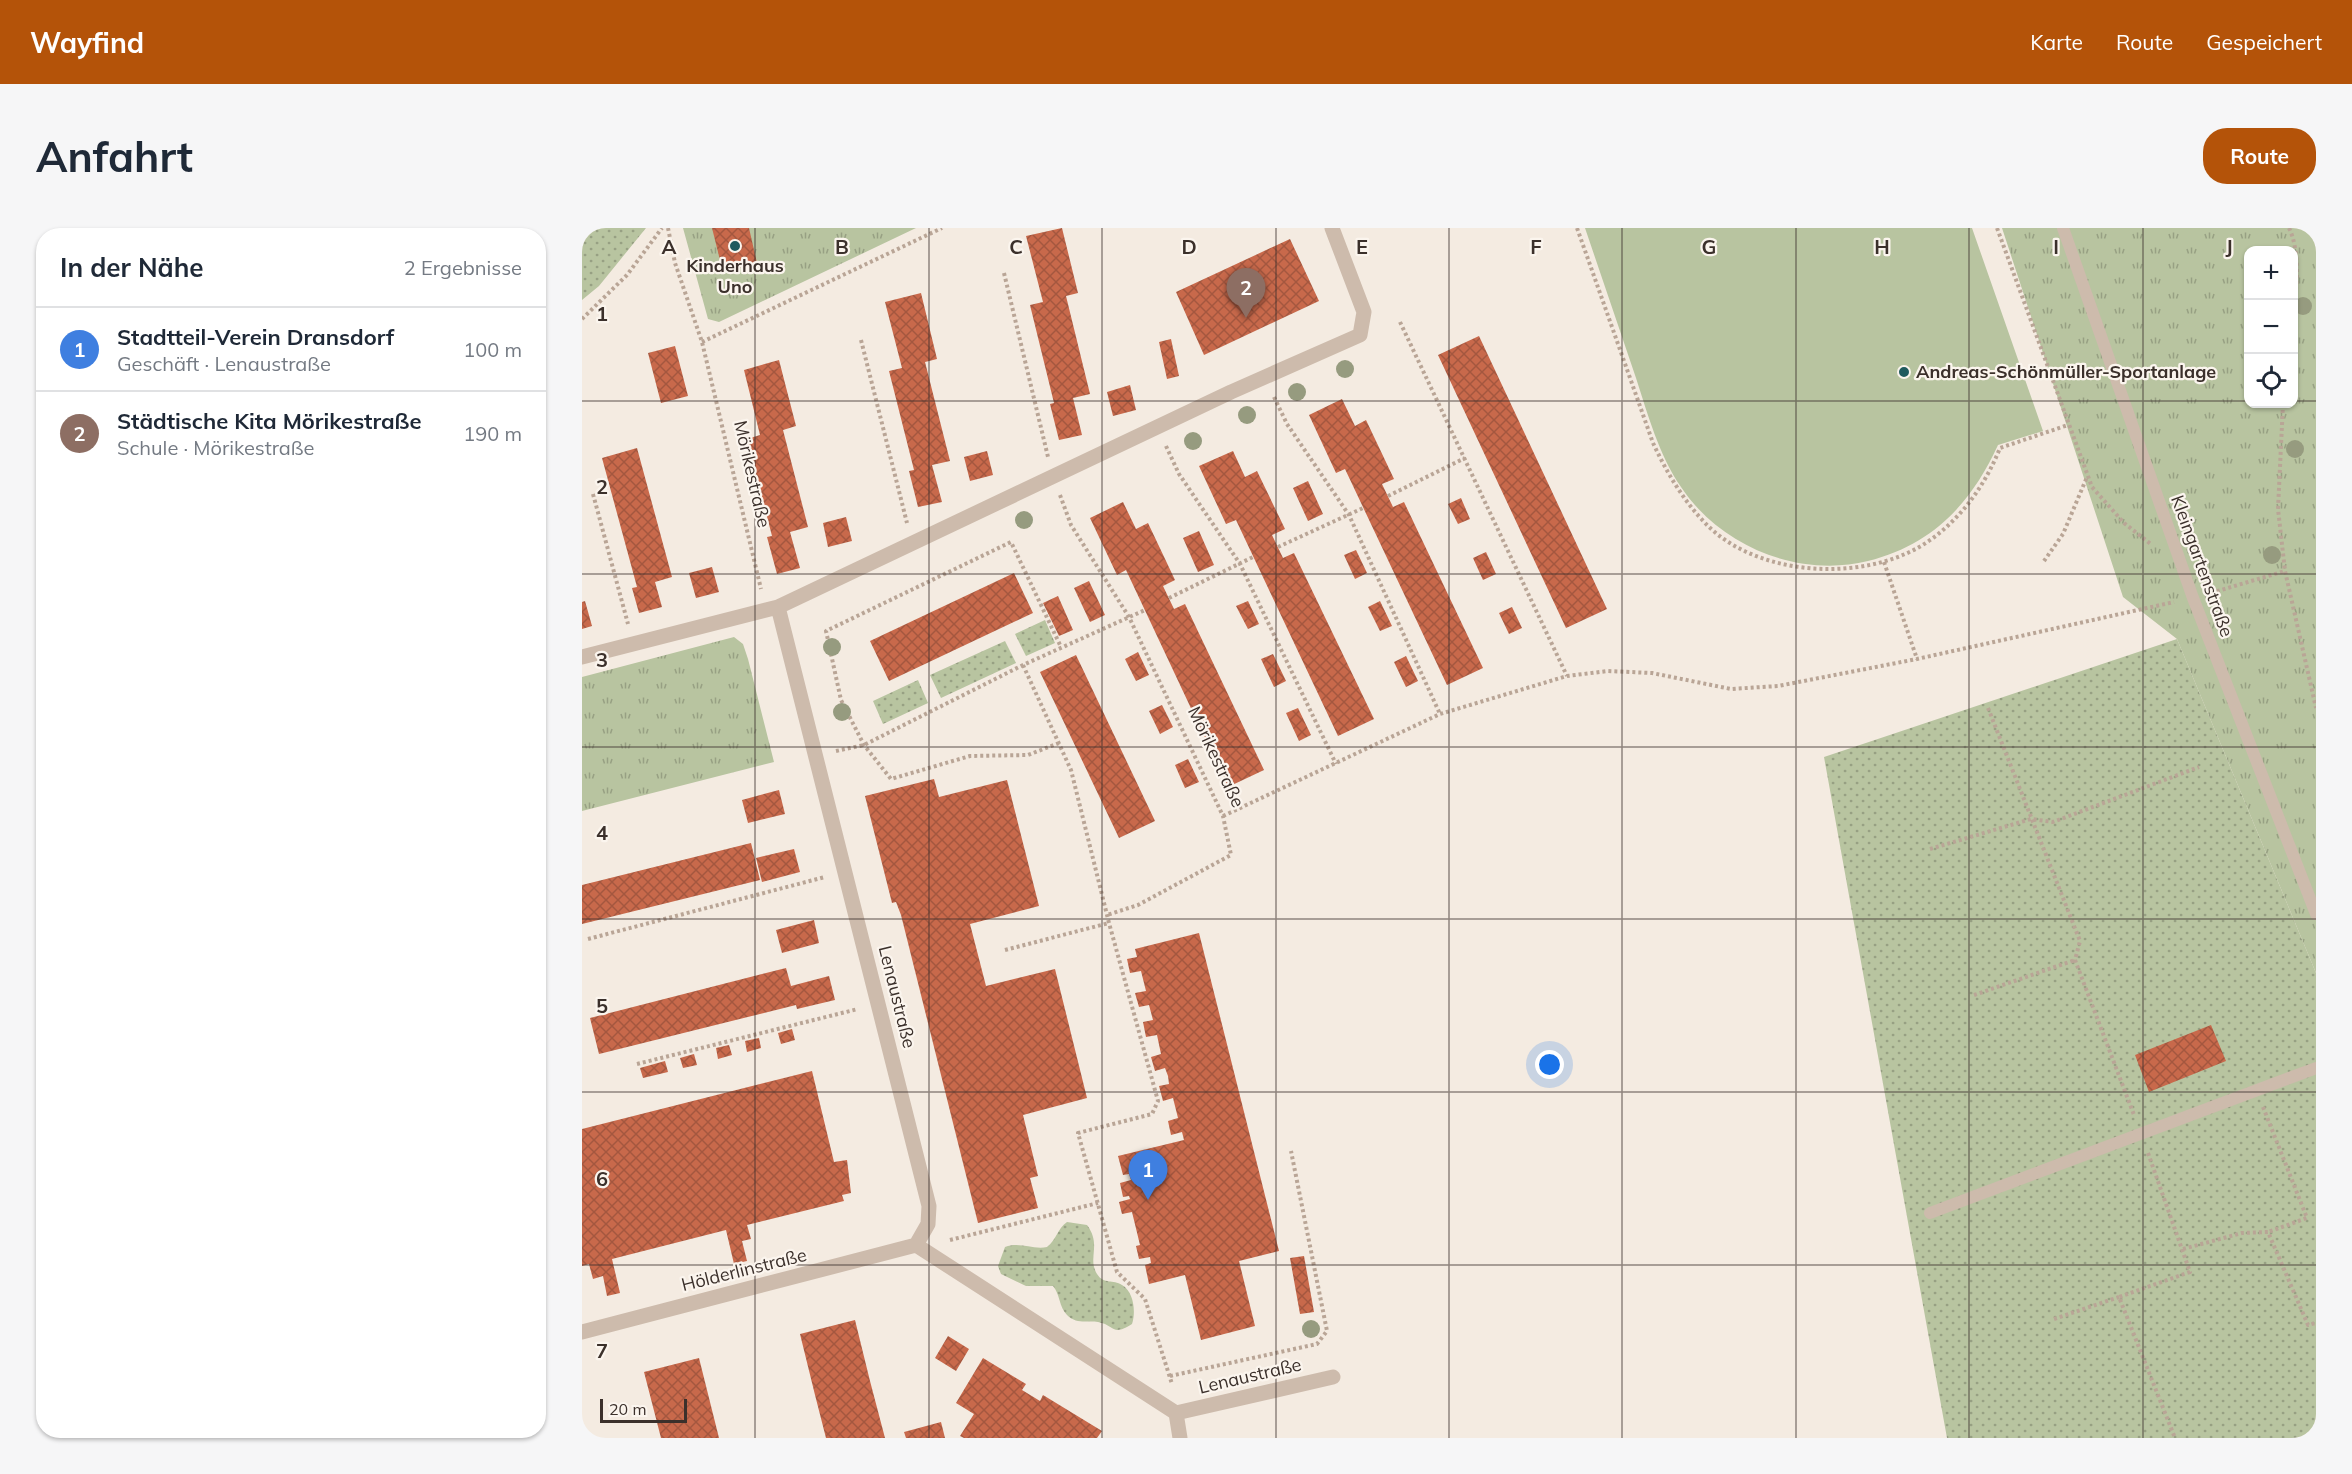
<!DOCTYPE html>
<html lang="de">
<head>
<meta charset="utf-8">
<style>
	body { margin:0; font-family:Mulish,sans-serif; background:#f6f6f7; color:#1f2937 }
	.controls { position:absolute; right:18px; top:18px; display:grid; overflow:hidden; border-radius:12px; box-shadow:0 2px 4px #0004 }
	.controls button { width:54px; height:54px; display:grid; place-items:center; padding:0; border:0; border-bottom:2px solid #e0e1e3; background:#fff; color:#1f2937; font:30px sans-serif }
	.scale { position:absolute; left:18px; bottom:15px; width:87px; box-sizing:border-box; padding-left:6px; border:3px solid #3b302b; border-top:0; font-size:16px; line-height:21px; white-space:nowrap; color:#3b302b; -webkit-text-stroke:4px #fbf5ee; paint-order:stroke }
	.you { position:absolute; left:968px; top:837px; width:21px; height:21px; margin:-15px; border:4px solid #fff; border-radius:50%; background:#1a73e8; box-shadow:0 0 0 9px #1a73e833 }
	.badge { display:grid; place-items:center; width:39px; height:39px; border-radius:50%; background:#b45309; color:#fff; font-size:20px; font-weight:700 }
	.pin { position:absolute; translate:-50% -50px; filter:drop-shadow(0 2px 3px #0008) }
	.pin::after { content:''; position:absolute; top:32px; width:21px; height:18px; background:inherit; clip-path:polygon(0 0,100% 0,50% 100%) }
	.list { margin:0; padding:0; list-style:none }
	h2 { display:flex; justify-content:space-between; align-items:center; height:78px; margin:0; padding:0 24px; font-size:26px }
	h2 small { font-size:20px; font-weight:400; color:#747a83 }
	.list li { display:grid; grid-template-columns:39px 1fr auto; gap:18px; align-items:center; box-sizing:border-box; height:84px; padding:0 24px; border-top:2px solid #e0e1e3 }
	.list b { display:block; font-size:22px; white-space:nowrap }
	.list p { margin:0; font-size:20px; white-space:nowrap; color:#747a83 }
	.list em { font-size:20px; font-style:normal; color:#747a83 }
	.icon { flex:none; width:33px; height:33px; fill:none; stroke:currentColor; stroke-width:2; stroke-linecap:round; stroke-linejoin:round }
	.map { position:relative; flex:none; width:1734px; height:1210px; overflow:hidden; border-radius:24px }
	header { display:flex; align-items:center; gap:36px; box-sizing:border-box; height:84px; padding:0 30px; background:#b45309; color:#fff }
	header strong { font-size:28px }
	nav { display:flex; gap:33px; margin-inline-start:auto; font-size:21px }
	.intro { display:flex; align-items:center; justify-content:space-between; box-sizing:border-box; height:144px; padding:0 36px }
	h1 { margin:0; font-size:42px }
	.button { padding:15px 27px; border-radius:24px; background:#b45309; color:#fff; font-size:21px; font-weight:700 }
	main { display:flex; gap:36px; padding:0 36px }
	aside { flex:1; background:#fff; border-radius:24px; box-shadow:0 2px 4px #0004 }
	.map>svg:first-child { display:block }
</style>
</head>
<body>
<header>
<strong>Wayfind</strong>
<nav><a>Karte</a><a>Route</a><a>Gespeichert</a></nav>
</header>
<div class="intro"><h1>Anfahrt</h1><a class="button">Route</a></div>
<main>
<aside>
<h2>In der Nähe<small>2 Ergebnisse</small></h2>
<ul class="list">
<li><span class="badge" style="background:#3f7fe0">1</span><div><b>Stadtteil-Verein Dransdorf</b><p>Geschäft · Lenaustraße</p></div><em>100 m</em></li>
<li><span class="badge" style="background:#8d6e63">2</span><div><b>Städtische Kita Mörikestraße</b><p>Schule · Mörikestraße</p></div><em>190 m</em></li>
</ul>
</aside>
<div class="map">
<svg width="1734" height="1210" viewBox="0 0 1734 1210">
	<defs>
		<pattern id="grass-dots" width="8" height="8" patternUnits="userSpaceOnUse" patternTransform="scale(1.5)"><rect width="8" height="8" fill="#b8c4a0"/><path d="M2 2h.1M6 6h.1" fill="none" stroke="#97a083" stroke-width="1.8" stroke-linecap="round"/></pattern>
		<pattern id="park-tufts" width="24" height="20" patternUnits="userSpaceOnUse" patternTransform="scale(1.5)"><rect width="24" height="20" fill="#b8c4a0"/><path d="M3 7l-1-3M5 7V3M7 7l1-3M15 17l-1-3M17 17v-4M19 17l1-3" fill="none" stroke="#97a083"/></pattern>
		<pattern id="building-cross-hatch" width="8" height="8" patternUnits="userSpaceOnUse" patternTransform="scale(1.5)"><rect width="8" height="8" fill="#c8694b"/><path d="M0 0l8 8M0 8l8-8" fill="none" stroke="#a4573f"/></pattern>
	</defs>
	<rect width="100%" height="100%" fill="#f4ebe1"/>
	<path fill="url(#grass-dots)" d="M0,0H64L17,58L0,72Z
		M463,392L473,415L444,428L433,406Z
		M1595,411L1734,745V1210H1365L1242,529Z
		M423,413L434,435L359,470L348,447Z
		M336,452L346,475L301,496L291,473Z
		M485,994L505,997C520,1017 505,1030 515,1046C522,1057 531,1051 540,1057C552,1064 554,1084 550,1096C530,1109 533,1097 516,1094C505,1092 495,1097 485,1087C477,1079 478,1066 471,1058H444L419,1046L416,1038L423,1019C438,1013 450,1022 465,1019C475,1011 475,1001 485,994Z"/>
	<path fill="url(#park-tufts)" fill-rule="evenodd" d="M101,0H334L137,94L126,91Z
		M1420,0H1734V745L1595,411L1541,369ZM1666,22H1712V176H1666Z
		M152,409L161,416L166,431L192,534L0,583V449Z"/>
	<path fill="#b8c4a0" d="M1003,0H1390L1461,203L1416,217C1389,276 1350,317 1286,333C1217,350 1139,319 1099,259C1077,227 1066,187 1054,150C1037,100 1020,50 1003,0Z"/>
	<path fill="url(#building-cross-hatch)" d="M130,0H167L175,35L141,44Z
		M480,0L496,65L484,68L508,166L491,170L500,207L477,212L468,176L472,175L448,77L461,74L444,8Z
		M708,11L737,73L622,127L594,64Z
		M339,65L355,131L343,134L368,233L350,237L360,274L336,279L327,243L332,242L307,143L320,140L303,74Z
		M897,108L1025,381L984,400L856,127Z
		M589,111L597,148L585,151L577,114Z
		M93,118L106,168L79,175L66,125Z
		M197,132L214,198L201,202L226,299L208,304L218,340L195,346L185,309L190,308L165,211L178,207L162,142Z
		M548,157L554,182L531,188L525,164Z
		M760,171L773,198L784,192L812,251L800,256L811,279L822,274L901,440L865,457L763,241L754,245L727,187Z
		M55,220L90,349L73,354L80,379L57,385L50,360L55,359L20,230Z
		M405,223L411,247L388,253L382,229Z
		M651,223L663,249L675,243L703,301L690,307L701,330L712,325L792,491L756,508L654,292L644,296L617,238Z
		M726,253L741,286L726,293L711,260Z
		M879,270L888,291L876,296L866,276Z
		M541,274L554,301L566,295L593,352L581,358L592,381L603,376L682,542L646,559L544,342L535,347L508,290Z
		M264,289L270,313L246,319L241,295Z
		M617,303L632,337L616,344L601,310Z
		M774,322L785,345L773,351L762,327Z
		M904,324L914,346L901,352L891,330Z
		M130,339L137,364L114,370L107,345Z
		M432,345L451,385L307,453L288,413Z
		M507,353L523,387L508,394L492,360Z
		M476,368L491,402L477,408L461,375Z
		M3,373L10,398L0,401V374Z
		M666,373L677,396L666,401L654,378Z
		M798,373L810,398L798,403L786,379Z
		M930,379L940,400L927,406L917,385Z
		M556,424L567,447L554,453L543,431Z
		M691,426L704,453L692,459L679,431Z
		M494,427L573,593L537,610L458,444Z
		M824,428L836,453L824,459L812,434Z
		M580,477L591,499L578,506L567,483Z
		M716,480L729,507L717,513L704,485Z
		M606,531L617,554L603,560L593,537Z
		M352,551L357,569L425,552L457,678L388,696L404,758L473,741L505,870L441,887L456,948L448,950L456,980L396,995L319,687L314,674L310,675L283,568Z
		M197,562L203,586L166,595L160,572Z
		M169,615L178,652L0,696V657Z
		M212,621L218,644L180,654L174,630Z
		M232,692L237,715L200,725L194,702Z
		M617,705L697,1023L657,1033L673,1098L619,1112L603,1047L567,1056L563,1037L569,1035L568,1029L557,1031L554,1018L558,1017L550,984L540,986L537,974L548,971L547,968L541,969L538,955L549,952L547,946L541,947L536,928L602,912L600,904L589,907L586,893L596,890L591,870L581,873L577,858L587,856L586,848L583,840L573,843L569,829L579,826L575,807L564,809L561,794L571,792L567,777L557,779L553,765L564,763L559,743L548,745L545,731L555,729L553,721Z
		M204,740L209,758L247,748L253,772L215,781L214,777L17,826L8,790Z
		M1629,797L1644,833L1567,864L1553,827Z
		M210,801L213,812L199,816L196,805Z
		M177,810L179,820L165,824L163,813Z
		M147,817L150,827L136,831L134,820Z
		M112,826L115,837L101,840L98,830Z
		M83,833L86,844L61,850L58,840Z
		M230,843L252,934L265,932L269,965L260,967L262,973L165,997L169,1011L160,1013L165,1033L152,1036L144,1002L30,1031L38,1065L25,1068L21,1048L11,1051L7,1036L0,1038V901Z
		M722,1028L732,1084L718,1086L708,1030Z
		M273,1092L288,1153L303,1210H244L233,1167L218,1106Z
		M366,1108L387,1121L374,1143L353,1130Z
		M117,1130L137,1210H79L62,1144Z
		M401,1130L444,1156L440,1162L458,1173L461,1167L520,1203L515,1210H382L378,1208L392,1186L374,1175Z
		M359,1194L363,1210H324L322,1204Z"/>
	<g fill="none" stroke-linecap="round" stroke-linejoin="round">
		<path stroke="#b9a596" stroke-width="4" stroke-dasharray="3 3" stroke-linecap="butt" d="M86,0L93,35L120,114L179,361
			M995,0L1071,215C1085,245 1102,274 1126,298C1180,351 1291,355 1351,310C1382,287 1404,255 1418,220L1486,197
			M1415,0L1510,259L1542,295L1570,317
			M1707,0C1718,22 1715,57 1712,82
			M422,45L466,229
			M0,91L45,47L80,0
			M818,94L985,448
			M279,112L325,295
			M120,114L360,0
			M692,169L705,196L767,287L858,486
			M1701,176L1696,281L1703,343L1734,480
			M584,218L597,246L658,336L754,536
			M11,266L46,396
			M478,267L489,297L547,389L641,588L649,627L556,677L525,687
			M806,268L883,230
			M696,319L781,280
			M1462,333L1481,306L1505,249
			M1302,334L1335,431
			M1629,365L1703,343
			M587,370L671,329
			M441,437L489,542L527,695L576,873L570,886L496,905L535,1044L563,1071L590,1156
			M1406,480L1498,713L1493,732L1552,887
			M477,515L446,527L388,528L309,551L282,517L259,472L244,403L429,314L479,419
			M254,523L282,517L441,437L563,382
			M641,588L858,486L985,448L1026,443L1070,445L1149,461L1196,458L1335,431L1592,374
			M1348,621L1449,591L1471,594L1617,539
			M6,711L243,649
			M423,722L527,695
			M1392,767L1493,732
			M55,836L276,781
			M1681,879L1725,990L1686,1004
			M1566,925L1608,1044L1537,1069L1593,1210
			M368,1012L516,975
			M1601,1021L1660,1005L1686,1004L1726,1097L1734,1095
			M1472,1091L1537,1069
			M588,1148L735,1116L745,1103L709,923"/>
		<path stroke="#cdbbac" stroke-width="12" d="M1481,0L1611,370L1734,686
			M1348,985L1734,840"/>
		<path stroke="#cdbbac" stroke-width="15" d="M196,379L347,978L346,996L334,1017L594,1185L598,1210
			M0,429L196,379L649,164L778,107L782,84L750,0
			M0,1104L334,1017
			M594,1185L751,1149"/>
	</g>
	<g fill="#969b7f">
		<circle cx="1721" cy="78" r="9"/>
		<circle cx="763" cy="141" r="9"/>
		<circle cx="715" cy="164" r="9"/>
		<circle cx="665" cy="187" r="9"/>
		<circle cx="611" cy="213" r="9"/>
		<circle cx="1713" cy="221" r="9"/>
		<circle cx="442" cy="292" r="9"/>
		<circle cx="1690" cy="327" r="9"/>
		<circle cx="250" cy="419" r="9"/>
		<circle cx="260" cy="484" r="9"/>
		<circle cx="729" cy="1101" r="9"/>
	</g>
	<path fill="none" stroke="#3b302b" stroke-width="1.5" stroke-opacity="0.55" d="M173,0V1210M347,0V1210M520,0V1210M694,0V1210M867,0V1210M1040,0V1210M1214,0V1210M1387,0V1210M1561,0V1210M0,173H1666M1712,173H1734M0,346H1734M0,519H1734M0,691H1734M0,864H1734M0,1037H1734"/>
	<g fill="#1f5a5e" stroke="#fbf5ee" stroke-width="2">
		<circle cx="153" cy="18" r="6"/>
		<circle cx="1322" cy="144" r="6"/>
	</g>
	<g text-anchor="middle" stroke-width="4.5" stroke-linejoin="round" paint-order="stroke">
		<g font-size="18" font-weight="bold" fill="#3b302b" stroke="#fbf5ee">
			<text x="153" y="44">Kinderhaus<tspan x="153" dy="21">Uno</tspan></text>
			<text x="1334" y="150" text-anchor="start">Andreas-Schönmüller-Sportanlage</text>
		</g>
		<g font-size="18" fill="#3b302b" stroke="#fbf5ee">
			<text transform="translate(170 246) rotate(77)" y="6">Mörikestraße</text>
			<text transform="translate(1620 338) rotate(70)" y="6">Kleingartenstraße</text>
			<text transform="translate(634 529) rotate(65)" y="6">Mörikestraße</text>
			<text transform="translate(315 769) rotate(76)" y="6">Lenaustraße</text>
			<text transform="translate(162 1042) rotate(-14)" y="6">Hölderlinstraße</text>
			<text transform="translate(668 1148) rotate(-13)" y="6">Lenaustraße</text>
		</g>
	</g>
	<g font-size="20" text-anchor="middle" font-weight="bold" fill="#3b302b" stroke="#fbf5ee" stroke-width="4.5" stroke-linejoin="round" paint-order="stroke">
		<text x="87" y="26">A</text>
		<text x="260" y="26">B</text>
		<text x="434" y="26">C</text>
		<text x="607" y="26">D</text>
		<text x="780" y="26">E</text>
		<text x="954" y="26">F</text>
		<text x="1127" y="26">G</text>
		<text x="1300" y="26">H</text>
		<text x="1474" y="26">I</text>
		<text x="1647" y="26">J</text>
		<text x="20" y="93">1</text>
		<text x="20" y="266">2</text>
		<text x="20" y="439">3</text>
		<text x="20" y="612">4</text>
		<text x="20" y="785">5</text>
		<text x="20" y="958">6</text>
		<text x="20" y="1130">7</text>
	</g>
</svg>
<div class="controls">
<button>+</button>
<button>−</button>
<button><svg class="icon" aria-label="locate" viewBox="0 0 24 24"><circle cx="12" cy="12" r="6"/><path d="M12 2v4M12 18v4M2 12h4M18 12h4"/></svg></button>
</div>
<div class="scale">20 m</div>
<div class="you"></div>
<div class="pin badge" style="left:566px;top:972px;background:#3f7fe0">1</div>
<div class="pin badge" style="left:664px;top:90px;background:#8d6e63">2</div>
</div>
</main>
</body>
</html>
